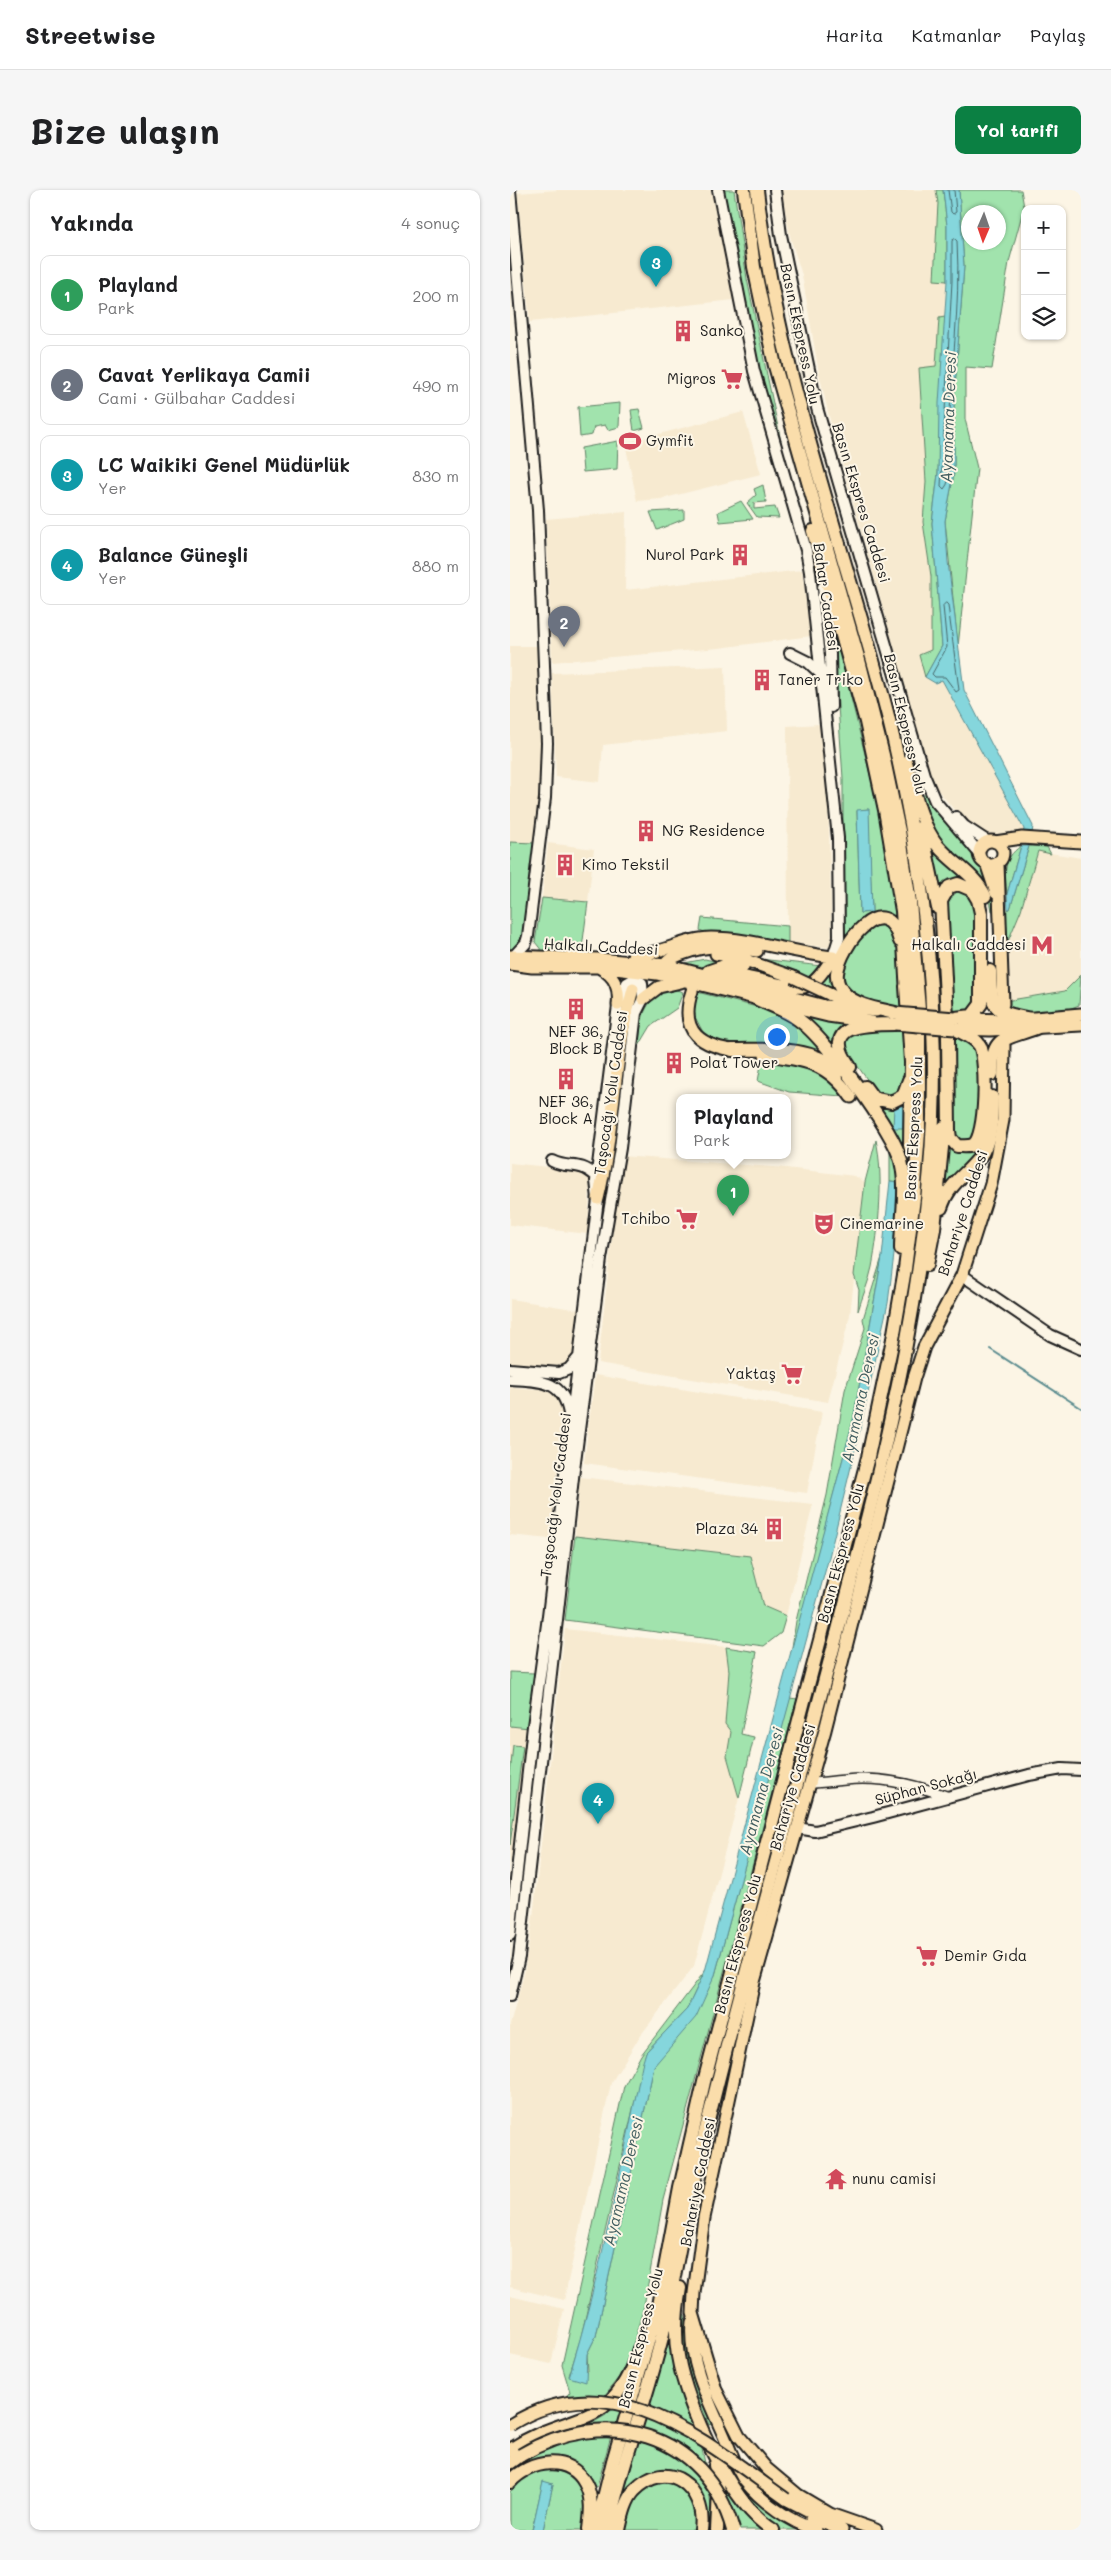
<!DOCTYPE html>
<html lang="tr">
<head>
<meta charset="utf-8">
<style>
	body { margin:0; font-family:Mali,sans-serif; background:#f6f6f6; color:#202124 }
	.controls { position:absolute; right:15px; top:15px; display:grid; overflow:hidden; border-radius:10px; box-shadow:0 1px 4px #0004 }
	.controls button { width:45px; height:45px; display:grid; place-items:center; padding:0; border:0; border-bottom:1px solid #e0e0e0; background:#fff; color:#202124; font:25px sans-serif }
	.compass { position:absolute; left:451px; top:15px; width:45px; height:45px; border-radius:50%; background:#fff; box-shadow:0 1px 4px #0004; rotate:182deg }
	.you { position:absolute; left:266px; top:846px; width:18px; height:18px; margin:-12px; border:4px solid #fff; border-radius:50%; background:#1a73e8; box-shadow:0 0 0 8px #1a73e833 }
	.badge { display:grid; place-items:center; width:32px; height:32px; border-radius:50%; background:#0b8043; color:#fff; font-size:16px; font-weight:700 }
	.pin { position:absolute; translate:-50% -41px; filter:drop-shadow(0 1px 2px #0008) }
	.pin::after { content:''; position:absolute; top:26px; width:18px; height:15px; background:inherit; clip-path:polygon(0 0,100% 0,50% 100%) }
	.popup { position:absolute; left:166px; top:904px; width:115px; height:65px; box-sizing:border-box; display:grid; place-content:center; border-radius:10px; background:#fff; filter:drop-shadow(0 1px 4px #0005); font-size:16px; white-space:nowrap; color:#757577 }
	.popup b { font-size:19px; color:#202124 }
	.popup::after { content:''; position:absolute; left:50%; top:100%; margin-left:-10px; border:10px solid transparent; border-top-color:#fff }
	.list { margin:0; padding:0; list-style:none }
	h2 { display:flex; justify-content:space-between; align-items:center; height:65px; margin:0; padding:0 20px; font-size:21px }
	h2 small { font-size:16px; font-weight:400; color:#757577 }
	.list li { display:grid; grid-template-columns:32px 1fr auto; gap:15px; align-items:center; box-sizing:border-box; height:80px; margin:0 10px 10px; padding:0 10px; border:1px solid #e0e0e0; border-radius:10px }
	.list b { display:block; font-size:19px; white-space:nowrap }
	.list p { margin:0; font-size:16px; white-space:nowrap; color:#757577 }
	.list em { font-size:16px; font-style:normal; color:#757577 }
	.icon { flex:none; width:28px; height:28px; fill:none; stroke:currentColor; stroke-width:2; stroke-linecap:round; stroke-linejoin:round }
	.map { position:relative; flex:none; width:571px; height:2340px; overflow:hidden; border-radius:10px }
	header { display:flex; align-items:center; gap:30px; box-sizing:border-box; height:70px; padding:0 25px; background:#fff; border-bottom:1px solid #e0e0e0 }
	header strong { font-size:24px }
	nav { display:flex; gap:28px; margin-inline-start:auto; font-size:18px }
	.intro { display:flex; align-items:center; justify-content:space-between; box-sizing:border-box; height:120px; padding:0 30px }
	h1 { margin:0; font-size:35px }
	.button { padding:12px 22px; border-radius:10px; background:#0b8043; color:#fff; font-size:18px; font-weight:700 }
	main { display:flex; gap:30px; padding:0 30px }
	aside { flex:1; background:#fff; border-radius:10px; box-shadow:0 1px 4px #0004 }
	.map>svg:first-child { display:block }
</style>
</head>
<body>
<header>
<strong>Streetwise</strong>
<nav><a>Harita</a><a>Katmanlar</a><a>Paylaş</a></nav>
</header>
<div class="intro"><h1>Bize ulaşın</h1><a class="button">Yol tarifi</a></div>
<main>
<aside>
<h2>Yakında<small>4 sonuç</small></h2>
<ul class="list">
<li><span class="badge" style="background:#2e9e5b">1</span><div><b>Playland</b><p>Park</p></div><em>200 m</em></li>
<li><span class="badge" style="background:#6b7280">2</span><div><b>Cavat Yerlikaya Camii</b><p>Cami · Gülbahar Caddesi</p></div><em>490 m</em></li>
<li><span class="badge" style="background:#0f9aa8">3</span><div><b>LC Waikiki Genel Müdürlük</b><p>Yer</p></div><em>830 m</em></li>
<li><span class="badge" style="background:#0f9aa8">4</span><div><b>Balance Güneşli</b><p>Yer</p></div><em>880 m</em></li>
</ul>
</aside>
<div class="map">
<svg width="571" height="2340" viewBox="0 0 571 2340">
	<rect width="100%" height="100%" fill="#fcf5e5"/>
	<filter id="ink" filterUnits="userSpaceOnUse"><feTurbulence type="fractalNoise" baseFrequency=".02" numOctaves="2"/><feDisplacementMap in="SourceGraphic" scale="10" xChannelSelector="R" yChannelSelector="G"/><feConvolveMatrix kernelMatrix="1 2 1 2 8 2 1 2 1" color-interpolation-filters="sRGB"/></filter>
	<g filter="url(#ink)">
		<path fill="#f7ead0" d="M48,0H201L224,110L20,132L7,3Z
			M271,0H426L428,13L424,90L437,91L435,127L429,128L426,177L409,178L416,292L413,332L421,386V460L409,465L425,493L432,490L514,639L513,644L481,646L469,643L451,628L422,593L319,226L309,183L292,85L281,50Z
			M233,222L251,284L151,309L127,311L115,253Z
			M116,322L115,400L292,380L301,446L209,458L42,472L36,329Z
			M0,456H28L32,570L24,653L0,652Z
			M215,476L217,541L93,555L90,592L46,587L42,483Z
			M310,534L318,604L322,758L278,753L277,536Z
			M38,653L84,659L78,712L32,708Z
			M528,661L571,668V785L556,801L495,811L493,741L511,720Z
			M111,966L276,978L345,986L355,992L340,1125L318,1212L88,1173Z
			M0,973L76,981L80,988L78,1044L0,1035Z
			M0,1109L69,1120L62,1173L50,1181L0,1176Z
			M85,1185L312,1222L297,1303L74,1273Z
			M0,1197L42,1200L55,1216L40,1349L0,1345Z
			M70,1287L303,1314L276,1426L253,1416L240,1366L65,1346Z
			M55,1439L216,1457L219,1481L215,1523L221,1542L217,1566L229,1608L184,1776L130,1846L101,1893L54,2110L0,2097V1835L14,1784L23,1727Z
			M0,1536L19,1538L0,1680Z
			M0,2106L54,2119L41,2174L0,2165Z"/>
		<path fill="#a1e3ad" stroke="#5e8064" fill-rule="evenodd" d="M213,0H224L237,89L274,266L249,185Z
			M426,0H433L437,36V91L424,90L428,13Z
			M449,0H511L514,17L499,72L482,179L455,177V229L467,278L448,457L435,331L444,283V211L454,76ZM458,22H488V52H458Z
			M435,127L428,284L422,333L432,456L415,487L409,465L421,460V386L413,332L416,292L409,178L426,176L429,128Z
			M110,213L109,237L98,240L95,235L84,237L82,245L70,247L68,217Z
			M129,219L134,238L124,241L121,220Z
			M108,251L107,279L73,282L71,258Z
			M253,295L256,312L244,313V319L265,317L269,328L247,327L237,313L246,305L244,299Z
			M231,311L243,329L210,332L208,322Z
			M174,320V329L147,340L140,322Z
			M323,443H325L370,625L389,734L375,725L337,752L333,751V588ZM358,619L362,722L350,723L347,621Z
			M411,605H419C446,646 480,669 485,721H482L479,705L423,641Z
			M0,652L24,653L14,751L4,762H0Z
			M419,652L458,691C445,688 437,689 429,701Z
			M511,656L497,704C495,683 492,669 511,656Z
			M519,656L537,657L541,664L528,661L511,720L494,761L495,721L500,719Z
			M447,702C453,703 460,704 464,710C474,730 466,796 465,820L442,823L437,710Z
			M32,708L78,712L71,766H36L25,752Z
			M192,728L278,736V753L202,746L190,740Z
			M363,736H374L387,750L393,819L342,805L332,794C334,773 342,746 363,736Z
			M232,767L312,776L297,790Z
			M195,769L222,775L194,781L164,775Z
			M320,778L323,779L325,799L323,802L307,793Z
			M571,785L569,815L551,822H498L495,811L555,801Z
			M160,798L173,802L167,818L141,836L129,856C131,827 132,812 160,798Z
			M187,802L263,821L281,829L320,869L237,854L204,851L195,846L184,825Z
			M294,827L334,835L337,838L328,861Z
			M360,838L394,842V893L390,903C380,907 375,908 366,902L337,861L336,853L341,843Z
			M442,847L452,849L468,862L469,934L464,948L452,952L446,949L442,929Z
			M238,869C276,873 308,873 333,906L279,902L248,891L251,875Z
			M400,900L396,967H394L360,908L368,913Z
			M366,950C374,986 369,1040 362,1077C359,1092 352,1107 348,1121L349,1100L344,1085L355,992Z
			M436,951L454,962L472,958L433,1000Z
			M380,952L387,971L390,992L380,991Z
			M372,1067L343,1231L281,1464L286,1431L317,1305L335,1200L355,1138L353,1129Z
			M65,1346L240,1366L253,1416L276,1426L271,1443L254,1456L55,1430Z
			M216,1457L247,1462L231,1544L244,1547L229,1608L217,1566L221,1542L215,1534L219,1481Z
			M0,1482L24,1483L19,1538L0,1536Z
			M280,1508L287,1509L153,2010L134,2116L121,2162L109,2187L91,2210L50,2213L60,2202L52,2175L114,1896L131,1865L195,1781L177,1819L136,1862L71,2147L59,2186L78,2181L77,2164L86,2146L144,1876L205,1785Z
			M3,1555L13,1556L0,1655V1585Z
			M171,2122L175,2125L177,2149L202,2234L199,2235C183,2196 170,2165 171,2122Z
			M160,2143C176,2203 204,2278 201,2340H195L196,2319L153,2283L109,2320Z
			M119,2195L107,2236L75,2237L96,2225Z
			M101,2246L87,2297H83C75,2290 59,2272 50,2269C32,2262 11,2273 0,2287V2279C36,2252 57,2248 101,2246Z
			M35,2279C76,2283 77,2305 75,2340H33L43,2294L33,2292L22,2340H0V2302L19,2283Z
			M219,2286L226,2287C245,2312 265,2328 293,2340H271L258,2331Z
			M155,2290L167,2294L186,2314V2340H113C123,2312 124,2299 155,2290Z
			M216,2298L230,2318L253,2340H230L215,2300Z"/>
		<path fill="#85d6dc" stroke="#5b8c8f" d="M433,0H449L454,76L444,210V283L435,331L438,372L454,500L523,636L522,644H513L514,639L432,490L425,493L415,487L432,456L422,333L428,284L429,213L437,91V36Z
			M359,619L362,722L350,723L347,620Z
			M511,656H519L500,719H498L497,704Z
			M384,916H394L393,938H383Z
			M380,991L390,992L387,1040L378,1113L348,1248L319,1367L205,1785L186,1827L144,1876L86,2146L77,2164L76,2192L59,2187C90,2085 111,1979 132,1875L136,1862L177,1819L195,1781L343,1231L372,1067Z
			M33,2291L43,2294L33,2340H22Z"/>
		<g fill="none" stroke-linecap="round" stroke-linejoin="round">
			<path stroke="#466669" stroke-width="1" d="M438,0L441,22L443,24L446,22L444,0
				M445,49L447,51C451,117 440,184 439,250C439,263 443,290 434,299L431,296L442,91V51Z
				M436,413L438,415L449,500L446,502L435,487H425L422,484L437,457L433,416Z"/>
			<path stroke="#5b8c8f" stroke-width="2" d="M480,1159L571,1218"/>
			<g stroke="#1c1c1c" stroke-width="12">
				<path id="tertiary" d="M300,1593C312,1593 323,1591 335,1590C370,1586 407,1595 439,1607"/>
			</g>
			<g stroke="#1c1c1c" stroke-width="14">
				<path id="secondary" d="M0,0L28,320L37,553L35,608L18,746L16,753L4,766
					M208,0L244,181L296,360L300,382L328,648L329,748L323,767
					M265,0L271,45L307,218L414,585L425,611L469,663
					M313,397L320,464L321,517
					M280,463L298,472L311,484
					M446,627L454,636L477,651
					M42,971C60,980 68,970 86,986
					M452,1085L540,1145L571,1159
					M0,1179L49,1183L59,1179L69,1167
					M0,1189C30,1191 53,1189 59,1224
					M287,1638L305,1641L363,1627L519,1585L552,1579L571,1580
					M0,1745L23,1536L37,1434L88,1009L86,991L108,815L117,793L124,789L132,793L133,809L126,823L110,958L91,1069L64,1279L9,1767L0,1806"/>
			</g>
			<g stroke="#1c1c1c" stroke-width="15">
				<path id="primary" d="M469 663a12 12 0 1 1 24 0a12 12 0 1 1-24 0Z
					M485,652L512,648L571,652
					M476,673L486,703
					M488,674L493,814
					M206,764L227,767L283,787
					M0,766L89,769L156,775L315,816L366,821
					M123,766C151,764 177,748 201,748C242,748 282,763 323,767C316,777 308,791 297,796C285,802 232,784 214,783
					M158,770C194,753 209,756 247,761
					M0,774L22,777H88L147,784L318,826L361,832
					M90,778C105,786 110,798 108,815
					M198,781L216,775L233,777
					M182,801C168,843 192,857 229,861
					M319,804L344,816
					M133,809L149,797L171,792
					M452,829L501,830L571,824
					M445,839L480,840L571,835
					M255,865C293,869 318,873 341,907
					M88,1009C105,940 103,867 123,799
					M182,2132C178,2174 201,2215 217,2253C222,2264 227,2281 235,2291C253,2313 279,2331 306,2340
					M276,2309L311,2327
					M301,2328L332,2340
					M366,2340L320,2324L288,2305L257,2279L229,2246L206,2200L183,2123L184,2103L194,2028L244,1792L315,1540L404,1188L414,1157L452,1085L481,994L493,930L494,855"/>
			</g>
			<g stroke="#1c1c1c" stroke-width="16">
				<path id="motorway" d="M303,341L356,532L375,620L392,721L397,803
					M396,572C404,599 410,634 428,656C443,674 465,684 475,706
					M411,637L428,718
					M480,781C481,819 483,822 521,829
					M396,796L401,872L400,956
					M245,808C260,815 276,820 289,830C315,848 384,941 391,971C398,1000 391,1030 391,1059
					M385,823C369,819 346,816 335,804C330,799 326,791 327,783C330,755 375,696 390,751
					M445,839C454,844 465,847 470,856C477,870 477,947 463,955C458,957 452,956 447,956L440,948L439,941L438,847L431,711L439,697L448,694L462,700L468,710L471,723V814L462,826L445,828
					M222,860C261,860 299,855 330,881
					M340,877C309,834 356,834 385,834
					M482,884C481,845 495,850 526,838
					M355,897L363,908L381,912L393,906L399,890
					M431,1018C439,993 454,987 469,968C482,950 482,928 482,907
					M417,1075L424,1039L434,937
					M170,2098C166,2121 164,2143 168,2166C176,2215 220,2314 263,2340
					M0,2260C60,2219 102,2244 129,2159
					M0,2273L11,2265
					M205,2275L209,2301L207,2340
					M0,2292C20,2270 59,2264 75,2293C83,2307 81,2324 79,2339
					M86,2340L103,2271L147,2121L170,1998L194,1892L358,1267L383,1149L395,1079L404,1008L409,942V819L400,712L389,641L373,565L350,474L265,176L244,77L234,0
					M97,2340C112,2273 137,2209 153,2143C161,2103 168,2064 176,2024C213,1860 260,1697 303,1534C363,1306 433,1074 423,836C419,732 403,627 378,526C333,351 267,181 247,0
					M109,2340C112,2327 115,2311 124,2301C157,2266 197,2297 191,2340"/>
			</g>
			<use href="#tertiary" stroke="#fcf5e5" stroke-width="9"/>
			<use href="#secondary" stroke="#fcf5e5" stroke-width="10"/>
			<use href="#primary" stroke="#faddab" stroke-width="11"/>
			<use href="#motorway" stroke="#faddab" stroke-width="12"/>
			<g stroke="#1c1c1c" stroke-width="15" stroke-linecap="butt">
				<path id="primary-bridge" d="M283,787L319,804
					M385,823L445,828
					M385,834L445,839
					M0,2235C103,2170 194,2251 276,2309"/>
			</g>
			<g stroke="#1c1c1c" stroke-width="16" stroke-linecap="butt">
				<path id="motorway-bridge" d="M11,2265C94,2215 195,2241 223,2340"/>
			</g>
			<use href="#primary-bridge" stroke="#faddab" stroke-width="11"/>
			<use href="#motorway-bridge" stroke="#faddab" stroke-width="12"/>
		</g>
	</g>
	<defs>
		<g id="building-bare" transform="scale(1.725)"><path d="M-4-6H4V6H1V3H-1V6H-4ZM-2.5-4.3h1.7v1.8h-1.7ZM.8-4.3h1.7v1.8H.8ZM-2.5-1h1.7V.8h-1.7ZM.8-1h1.7V.8H.8Z" fill="#d1495b" stroke="#fcf5e5" stroke-width="2.5" paint-order="stroke"/></g>
		<g id="supermarket-bare" transform="scale(1.725)"><path d="M-6-5.5h2.5l.6 2H6L4.5 2H-2.5L-4.4-4H-6ZM-1.5 3.2a1.3 1.3 0 1 0 .1 0ZM3 3.2a1.3 1.3 0 1 0 .1 0Z" fill="#d1495b" stroke="#fcf5e5" stroke-width="2.5" paint-order="stroke"/></g>
		<g id="stadium-bare" transform="scale(1.725)"><path d="M0-5a6.5 5 0 1 0 0 10a6.5 5 0 1 0 0-10ZM-3.5-1.8h7v3.6h-7Z" fill="#d1495b" stroke="#fcf5e5" stroke-width="2.5" paint-order="stroke"/></g>
		<g id="metro-bare" transform="scale(1.725)"><path d="M-5.5 5V-5H-3L0 0L3-5H5.5V5H3V-.5L0 4L-3-.5V5Z" fill="#d1495b" stroke="#fcf5e5" stroke-width="2.5" paint-order="stroke"/></g>
		<g id="theatre-bare" transform="scale(1.725)"><path d="M-5-5.5Q0-4 5-5.5V0Q5 5 0 6Q-5 5-5 0ZM-3.3-2.5H-1v1.5H-3.3ZM1-2.5H3.3v1.5H1ZM-2.8 1Q0 5.5 2.8 1Z" fill="#d1495b" stroke="#fcf5e5" stroke-width="2.5" paint-order="stroke"/></g>
		<g id="temple-bare" transform="scale(1.725)"><path d="M0-6L5-2H3V0L6.5 2.5H4V6H1.5V3h-3V6H-4V2.5H-6.5L-3 0V-2H-5Z" fill="#d1495b" stroke="#fcf5e5" stroke-width="2.5" paint-order="stroke"/></g>
	</defs>
	<g fill-rule="evenodd">
		<use href="#building-bare" x="173" y="141"/>
		<use href="#supermarket-bare" x="222" y="189"/>
		<use href="#stadium-bare" x="120" y="251"/>
		<use href="#building-bare" x="230" y="365"/>
		<use href="#building-bare" x="252" y="490"/>
		<use href="#building-bare" x="136" y="641"/>
		<use href="#building-bare" x="55" y="675"/>
		<use href="#metro-bare" x="532" y="755"/>
		<use href="#building-bare" x="66" y="819"/>
		<use href="#building-bare" x="164" y="873"/>
		<use href="#building-bare" x="56" y="889"/>
		<use href="#supermarket-bare" x="177" y="1029"/>
		<use href="#theatre-bare" x="314" y="1034"/>
		<use href="#supermarket-bare" x="282" y="1184"/>
		<use href="#building-bare" x="264" y="1339"/>
		<use href="#supermarket-bare" x="417" y="1766"/>
		<use href="#temple-bare" x="326" y="1989"/>
	</g>
	<g text-anchor="middle" stroke-width="4" stroke-linejoin="round" paint-order="stroke">
		<g font-size="15" fill="#1c1c1c" stroke="#fcf5e5" text-anchor="start">
			<text x="190" y="146">Sanko</text>
			<text x="206" y="194" text-anchor="end">Migros</text>
			<text x="136" y="256">Gymfit</text>
			<text x="214" y="370" text-anchor="end">Nurol Park</text>
			<text x="268" y="495">Taner Triko</text>
			<text x="152" y="646">NG Residence</text>
			<text x="72" y="680">Kimo Tekstil</text>
			<text x="516" y="760" text-anchor="end">Halkalı Caddesi</text>
			<text x="66" y="847" text-anchor="middle">NEF 36,<tspan x="66" dy="17">Block B</tspan></text>
			<text x="180" y="878">Polat Tower</text>
			<text x="56" y="917" text-anchor="middle">NEF 36,<tspan x="56" dy="17">Block A</tspan></text>
			<text x="160" y="1034" text-anchor="end">Tchibo</text>
			<text x="330" y="1039">Cinemarine</text>
			<text x="266" y="1189" text-anchor="end">Yaktaş</text>
			<text x="248" y="1344" text-anchor="end">Plaza 34</text>
			<text x="434" y="1771">Demir Gıda</text>
			<text x="342" y="1994">nunu camisi</text>
		</g>
		<g font-size="15" fill="#1c1c1c" stroke="#fcf5e5">
			<text transform="translate(290 144) rotate(78)" y="5">Basın Ekspress Yolu</text>
			<text transform="translate(351 313) rotate(73)" y="5">Basın Ekspres Caddesi</text>
			<text transform="translate(316 407) rotate(82)" y="5">Bahar Caddesi</text>
			<text transform="translate(395 534) rotate(77)" y="5">Basın Ekspress Yolu</text>
			<text transform="translate(91 757) rotate(3)" y="5">Halkalı Caddesi</text>
			<text transform="translate(101 903) rotate(-82)" y="5">Taşocağı Yolu Caddesi</text>
			<text transform="translate(404 938) rotate(-87)" y="5">Basın Ekspress Yolu</text>
			<text transform="translate(453 1023) rotate(-72)" y="5">Bahariye Caddesi</text>
			<text transform="translate(46 1305) rotate(-83)" y="5">Taşocağı Yolu Caddesi</text>
			<text transform="translate(331 1363) rotate(-75)" y="5">Basın Ekspress Yolu</text>
			<text transform="translate(283 1597) rotate(-74)" y="5">Bahariye Caddesi</text>
			<text transform="translate(416 1597) rotate(-15)" y="5">Süphan Sokağı</text>
			<text transform="translate(228 1754) rotate(-75)" y="5">Basın Ekspress Yolu</text>
			<text transform="translate(188 1992) rotate(-79)" y="5">Bahariye Caddesi</text>
			<text transform="translate(131 2148) rotate(-76)" y="5">Basın Ekspress Yolu</text>
		</g>
		<g font-size="16" font-style="italic" fill="#415d5f" stroke="#fcf5e5">
			<text transform="translate(438 227) rotate(-88)" y="6">Ayamama Deresi</text>
			<text transform="translate(350 1208) rotate(-78)" y="6">Ayamama Deresi</text>
			<text transform="translate(251 1601) rotate(-75)" y="6">Ayamama Deresi</text>
			<text transform="translate(113 1991) rotate(-77)" y="6">Ayamama Deresi</text>
		</g>
	</g>
</svg>
<div class="controls">
<button>+</button>
<button>−</button>
<button><svg class="icon" aria-label="layers" viewBox="0 0 24 24"><path d="M12 4l9 5-9 5-9-5zM3 14l9 5 9-5"/></svg></button>
</div>
<svg class="compass" viewBox="-18 -18 36 36"><path d="M0-13l5 13h-10z" fill="#e53935"/><path d="M0 13l5-13h-10z" fill="#757577"/></svg>
<div class="you"></div>
<div class="pin badge" style="left:223px;top:1026px;background:#2e9e5b">1</div>
<div class="popup"><b>Playland</b>Park</div>
<div class="pin badge" style="left:54px;top:457px;background:#6b7280">2</div>
<div class="pin badge" style="left:146px;top:97px;background:#0f9aa8">3</div>
<div class="pin badge" style="left:88px;top:1634px;background:#0f9aa8">4</div>
</div>
</main>
</body>
</html>
